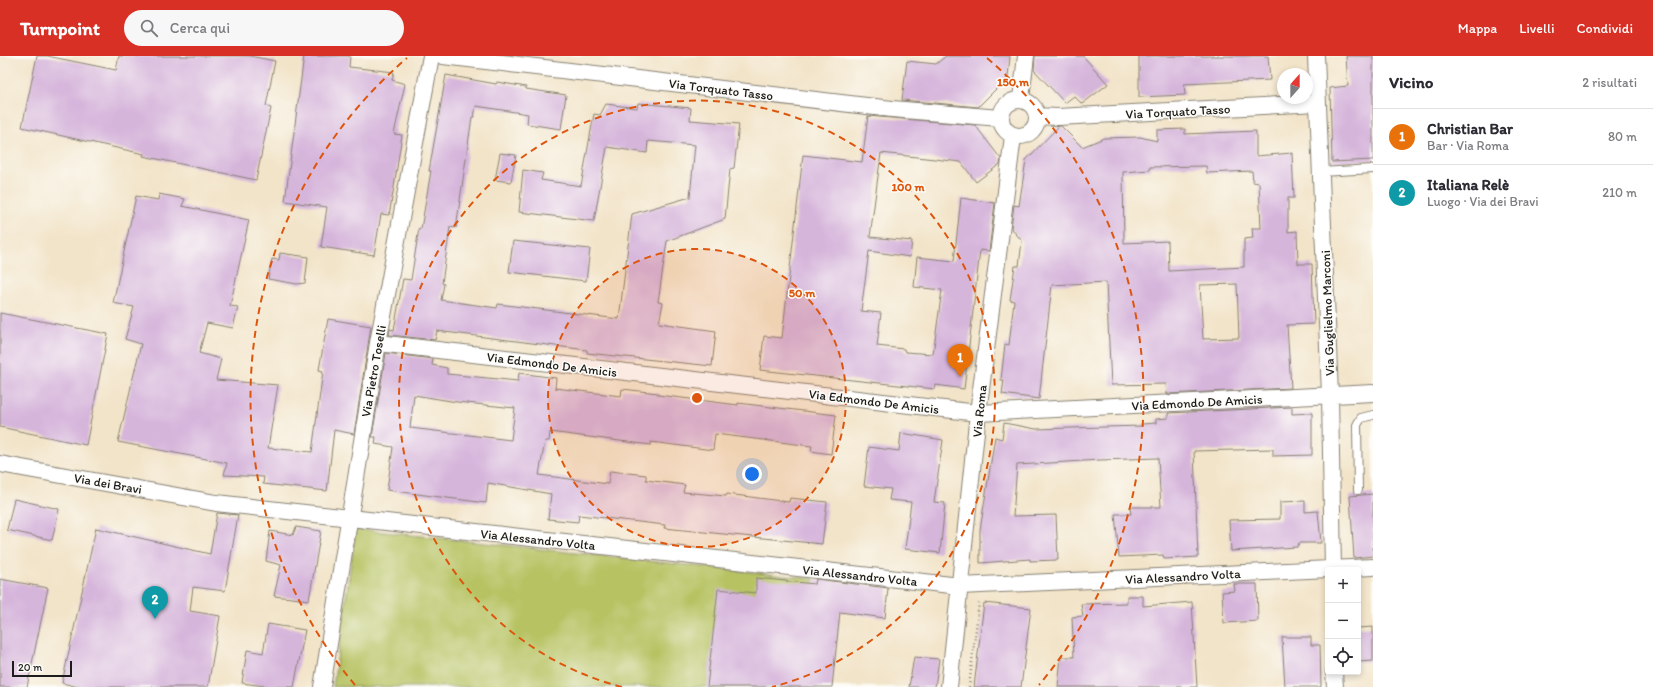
<!DOCTYPE html>
<html lang="it">
<head>
<meta charset="utf-8">
<style>
	body { margin:0; font-family:Itim,sans-serif; background:#f7f7f7; color:#2b2b33 }
	.controls { position:absolute; right:12px; bottom:12px; display:grid; overflow:hidden; border-radius:4px; box-shadow:0 2px 6px #0003 }
	.controls button { width:36px; height:36px; display:grid; place-items:center; padding:0; border:0; border-bottom:1px solid #e1e1e2; background:#fff; color:#2b2b33; font:20px sans-serif }
	.compass { position:absolute; left:1277px; top:12px; width:36px; height:36px; border-radius:50%; background:#fff; box-shadow:0 2px 6px #0003; rotate:21deg }
	.scale { position:absolute; left:12px; bottom:10px; width:60px; box-sizing:border-box; padding-left:4px; border:2px solid #1c1c1c; border-top:0; font-size:11px; line-height:14px; white-space:nowrap; color:#1c1c1c; -webkit-text-stroke:3px #fdfcf7; paint-order:stroke }
	.you { position:absolute; left:752px; top:418px; width:14px; height:14px; margin:-10px; border:3px solid #fff; border-radius:50%; background:#1a73e8; box-shadow:0 0 0 6px #1a73e833 }
	.badge { display:grid; place-items:center; width:26px; height:26px; border-radius:50%; background:#d93025; color:#fff; font-size:13px; font-weight:700 }
	.pin { position:absolute; translate:-50% -33px; filter:drop-shadow(0 1px 2px #0008) }
	.pin::after { content:''; position:absolute; top:21px; width:14px; height:12px; background:inherit; clip-path:polygon(0 0,100% 0,50% 100%) }
	.list { margin:0; padding:0; list-style:none }
	h2 { display:flex; justify-content:space-between; align-items:center; height:52px; margin:0; padding:0 16px; font-size:17px }
	h2 small { font-size:13px; font-weight:400; color:#7c7c81 }
	.list li { display:grid; grid-template-columns:26px 1fr auto; gap:12px; align-items:center; box-sizing:border-box; height:56px; padding:0 16px; border-top:1px solid #e1e1e2 }
	.list b { display:block; font-size:15px; white-space:nowrap }
	.list p { margin:0; font-size:13px; white-space:nowrap; color:#7c7c81 }
	.list em { font-size:13px; font-style:normal; color:#7c7c81 }
	.icon { flex:none; width:22px; height:22px; fill:none; stroke:currentColor; stroke-width:2; stroke-linecap:round; stroke-linejoin:round }
	.map { position:relative; flex:none; width:1373px; height:631px; overflow:hidden }
	header { display:flex; align-items:center; gap:24px; box-sizing:border-box; height:56px; padding:0 20px; background:#d93025; color:#fff }
	header strong { font-size:19px }
	nav { display:flex; gap:22px; margin-inline-start:auto; font-size:14px }
	.search { width:280px; height:36px; background:#f7f7f7; display:flex; align-items:center; gap:10px; box-sizing:border-box; padding:0 14px; border-radius:22px; color:#7c7c81; font-size:15px }
	main { display:flex }
	aside { flex:1; background:#fff }
	.map>svg:first-child { display:block }
</style>
</head>
<body>
<header>
<strong>Turnpoint</strong>
<div class="search"><svg class="icon" aria-label="search" viewBox="0 0 24 24"><circle cx="10" cy="10" r="6"/><path d="M15 15l6 6"/></svg>Cerca qui</div>
<nav><a>Mappa</a><a>Livelli</a><a>Condividi</a></nav>
</header>
<main>
<div class="map">
<svg width="1373" height="631" viewBox="0 0 1373 631">
	<rect width="100%" height="100%" fill="#fdfcf7"/>
	<filter id="ink" filterUnits="userSpaceOnUse"><feTurbulence type="fractalNoise" baseFrequency=".025" numOctaves="2"/><feDisplacementMap in="SourceGraphic" scale="8" xChannelSelector="R" yChannelSelector="G"/><feConvolveMatrix kernelMatrix="1 2 1 2 8 2 1 2 1" color-interpolation-filters="sRGB"/></filter>
	<filter id="wash" filterUnits="userSpaceOnUse"><feTurbulence type="fractalNoise" baseFrequency=".012" numOctaves="4" result="noise"/><feDisplacementMap in="SourceGraphic" scale="16" xChannelSelector="R" yChannelSelector="G"/><feGaussianBlur stdDeviation="0.9" result="paint"/><feColorMatrix in="noise" values="0 0 0 0 0 0 0 0 0 0 0 0 0 0 0 0 0 1.4 0 .05"/><feComposite in="paint" operator="in"/></filter>
	<g filter="url(#wash)">
		<rect width="100%" height="100%" fill="#f2e4c9"/>
		<path fill="#b7c364" stroke="#6a7040" d="M356,473L814,523L802,631H333Z"/>
		<g id="blocks">
			<path fill="#d6b5db" fill-rule="evenodd" d="M37,0H47L116,14L119,0H250L275,5L266,50L271,52L256,124L143,100L144,98L22,71Z
				M304,0H350L349,11L394,16L392,24L405,28L394,78L402,79L394,131L389,159L381,158L374,199L321,191L327,151L285,145Z
				M946,0H1010L1008,21L978,51L902,44L907,5L936,8Z
				M1035,0H1083L1108,28L1082,48L1074,40L1065,47L1034,14Z
				M1139,0H1268L1270,24L1184,28L1185,39L1139,41Z
				M1346,0H1373V104L1332,106L1330,32L1348,30Z
				M446,19L496,28L497,26L526,31V33L566,39L561,73L527,68L528,58L476,50L474,61H472L456,172L450,171L442,227L444,228L441,244L497,252L498,248L619,263L632,158L690,141L695,89L648,85L647,97L607,91L594,165L519,156L523,114L543,117L541,124L581,130L594,58L600,59L606,48L637,52L638,47L691,52L690,64L739,68L734,112L730,113L725,163L667,185L658,246L663,247L659,267L716,275L712,310L587,297V294L437,275L435,284L389,279L390,273L394,274L403,223L411,224L419,172L421,173L431,115H429Z
				M868,60L975,69L1001,103L1000,108L976,126L961,106L881,97L870,181L912,185L910,201L869,195L861,255L881,257L877,290L904,293L905,296L933,298L942,234L914,231L917,201L954,205L961,142L995,147L989,195L980,194L964,333L936,329L935,333L760,314L764,280L782,282L803,99L862,106Z
				M1059,70H1061L1082,91L1104,82L1140,81L1157,85V74L1185,73V78L1256,75V100L1292,97L1294,142H1288V176L1297,175L1298,208H1312L1314,268L1287,269L1291,332L1167,338L1166,328L1111,329L1106,226L1052,229L1039,343L1002,338L1004,324H1001L1005,288L1009,289L1014,245L1010,244L1015,210H1019L1022,185L1011,172L1014,149L1019,150L1026,104ZM1206,110L1207,117L1252,115L1253,126L1259,127L1261,172H1252L1253,182L1244,183V211L1169,215L1168,185L1124,187L1123,116L1150,114V111ZM1237,228L1239,282L1203,283L1200,229Z
				M500,97L516,99L511,126L495,124Z
				M159,138L185,143L182,150L249,164L230,250L238,251L233,272L207,267L199,297L221,303L216,324L278,329L268,392L312,396L323,315L319,314L328,263L371,270L354,378L334,374L327,435L263,428L264,421L224,419L227,407L118,386L141,288L125,283L134,251L113,247L136,140L158,144Z
				M513,185L590,193L586,225L509,216Z
				M280,197L308,201L305,227L297,228L268,223L272,203L279,204Z
				M0,257L108,278L86,389L0,371Z
				M386,297L433,303L432,309L447,312V318L518,325L519,317L556,322L555,332L621,340L622,333L658,337V339L738,349V347L836,359L831,398L811,395L812,390L715,378L713,394L651,386V389L550,376L549,385H545L539,419L608,428L610,415L646,419V424L685,429L683,436L726,440L727,438L789,446L790,442L827,446L822,488L664,472L665,469L579,459L578,466L548,463L551,438L488,427L486,447L387,434L393,391L375,388L376,381H372ZM414,339L457,346L515,352L511,384L410,372Z
				M1292,351V358L1312,357V399L1273,400V393L1194,395L1198,501L1164,503L1163,499L1119,501L1115,458H1131L1130,451H1161L1158,402L1100,404L1017,409L1013,460L1056,459L1058,504L1030,505V503L980,507V474L995,381L1002,383L1004,367L1036,373L1141,370L1142,368L1156,367V363L1168,362V357Z
				M901,377L943,384L934,446L945,447L940,497L905,493L911,446L889,444L891,433L864,430L869,391L899,395Z
				M1373,438V500L1354,502L1350,440Z
				M14,443L59,453L52,484L7,474Z
				M1305,445V456L1318,455L1321,487H1299L1297,491L1231,495L1229,464L1280,463V446Z
				M217,457L238,459L225,535L193,531L190,555L220,560L208,631H79L62,627L96,472L210,498Z
				M296,471L321,475L309,544L274,540L281,509L266,505L270,475L293,479Z
				M756,522L815,528L816,523L888,532L885,562L840,556L832,631H707L718,533L756,537Z
				M0,523L48,532L27,631H0Z
				M1234,528H1257L1258,565L1224,567L1222,536L1235,535Z
				M1127,540H1143V550L1192,546L1197,631H1058L1061,601H1074L1072,561L1083,560L1081,548L1127,547Z
				M984,547L1031,552L1021,631H974Z
				M268,568L305,574L294,631H272L242,627L247,594L263,597Z
				M1373,571V605L1358,606V572Z
				M1282,581H1311V589H1320L1321,631H1285Z
				M914,601L939,603L935,631H909Z"/>
		</g>
	</g>
	<g filter="url(#ink)">
		<use href="#blocks" fill-opacity="0" stroke="#878072" stroke-width="1"/>
		<g fill="none" stroke-linecap="round" stroke-linejoin="round">
			<g stroke="#878072" stroke-width="10">
				<path id="service" d="M1321,116L1373,113
					M1358,434L1357,369L1361,362L1373,359"/>
			</g>
			<g stroke="#878072" stroke-width="18">
				<path id="minor" d="M443,0L892,53L1000,62
					M1316,0L1330,339L1333,514
					M1021,43L1026,0
					M1001 62a18 18 0 1 1 36 0a18 18 0 1 1-36 0Z
					M1037,60L1058,61L1318,47
					M378,287L978,357L1373,337
					M0,408L216,447L960,530L1373,511
					M1334,616L1335,631
					M322,631L378,287L431,0
					M949,631L978,357L1013,80"/>
			</g>
			<path stroke="#878072" stroke-width="2.5" stroke-dasharray="1 3" stroke-linecap="butt" d="M969,631L979,547"/>
			<use href="#service" stroke="#fff" stroke-width="8"/>
			<use href="#minor" stroke="#fff" stroke-width="16"/>
		</g>
	</g>
	<circle cx="697" cy="342" r="149" fill="#de560d" fill-opacity=".12"/>
	<g fill="none" stroke="#de560d" stroke-width="2" stroke-dasharray="7 5">
		<circle cx="697" cy="342" r="149"/>
		<path d="M622 631A298 298 0 1 1 772 631"/>
		<path d="M355 629A447 447 0 0 1 407 2M987 2A447 447 0 0 1 1039 629"/>
	</g>
	<g text-anchor="middle" stroke-width="3" stroke-linejoin="round" paint-order="stroke">
		<g font-size="13" fill="#1c1c1c" stroke="#fdfcf7">
			<text transform="translate(721 33) rotate(7)" y="5">Via Torquato Tasso</text>
			<text transform="translate(1178 55) rotate(-3)" y="5">Via Torquato Tasso</text>
			<text transform="translate(1327 257) rotate(-92)" y="5">Via Guglielmo Marconi</text>
			<text transform="translate(552 308) rotate(7)" y="5">Via Edmondo De Amicis</text>
			<text transform="translate(373 315) rotate(-80)" y="5">Via Pietro Toselli</text>
			<text transform="translate(874 345) rotate(7)" y="5">Via Edmondo De Amicis</text>
			<text transform="translate(1197 346) rotate(-3)" y="5">Via Edmondo De Amicis</text>
			<text transform="translate(979 355) rotate(-84)" y="5">Via Roma</text>
			<text transform="translate(108 427) rotate(10)" y="5">Via dei Bravi</text>
			<text transform="translate(538 483) rotate(6)" y="5">Via Alessandro Volta</text>
			<text transform="translate(860 519) rotate(6)" y="5">Via Alessandro Volta</text>
			<text transform="translate(1183 520) rotate(-3)" y="5">Via Alessandro Volta</text>
		</g>
	</g>
	<circle cx="697" cy="342" r="6" fill="#de560d" stroke="#fdfcf7" stroke-width="2"/>
	<g font-size="12" text-anchor="middle" font-weight="bold" fill="#de560d" stroke="#fdfcf7" stroke-width="3" stroke-linejoin="round" paint-order="stroke">
		<text x="1013" y="30">150 m</text>
		<text x="908" y="135">100 m</text>
		<text x="802" y="241">50 m</text>
	</g>
</svg>
<div class="controls">
<button>+</button>
<button>−</button>
<button><svg class="icon" aria-label="locate" viewBox="0 0 24 24"><circle cx="12" cy="12" r="6"/><path d="M12 2v4M12 18v4M2 12h4M18 12h4"/></svg></button>
</div>
<svg class="compass" viewBox="-18 -18 36 36"><path d="M0-13l5 13h-10z" fill="#e53935"/><path d="M0 13l5-13h-10z" fill="#7c7c81"/></svg>
<div class="scale">20 m</div>
<div class="you"></div>
<div class="pin badge" style="left:960px;top:321px;background:#e8710a">1</div>
<div class="pin badge" style="left:155px;top:563px;background:#0f9aa8">2</div>
</div>
<aside>
<h2>Vicino<small>2 risultati</small></h2>
<ul class="list">
<li><span class="badge" style="background:#e8710a">1</span><div><b>Christian Bar</b><p>Bar · Via Roma</p></div><em>80 m</em></li>
<li><span class="badge" style="background:#0f9aa8">2</span><div><b>Italiana Relè</b><p>Luogo · Via dei Bravi</p></div><em>210 m</em></li>
</ul>
</aside>
</main>
</body>
</html>
